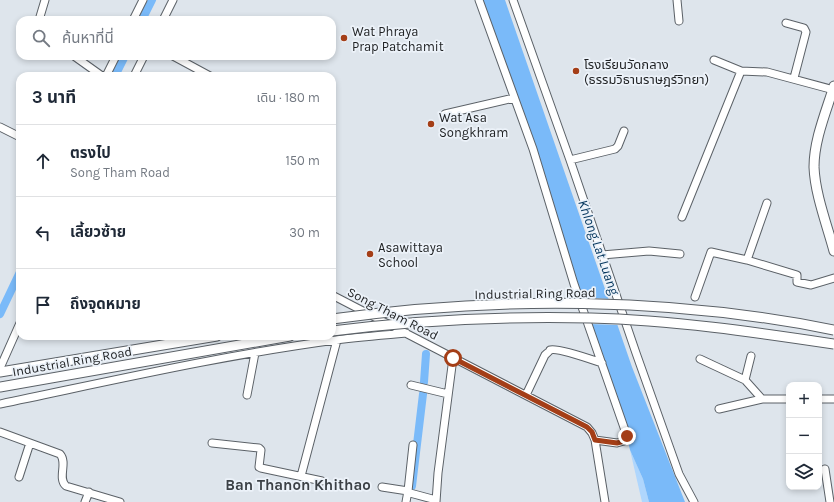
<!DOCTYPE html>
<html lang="th">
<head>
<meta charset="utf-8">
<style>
	body { margin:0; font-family:Karla,"Noto Sans Thai",sans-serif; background:#f2f2f3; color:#1f2937 }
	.controls { position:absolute; right:12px; bottom:12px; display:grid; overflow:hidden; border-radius:8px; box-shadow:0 2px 6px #0003 }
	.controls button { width:36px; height:36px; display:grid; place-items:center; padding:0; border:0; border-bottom:1px solid #e0e1e3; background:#fff; color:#1f2937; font:20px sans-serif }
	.stop { position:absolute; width:12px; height:12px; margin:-9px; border:3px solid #a43e17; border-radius:50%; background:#fff }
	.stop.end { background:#a43e17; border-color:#fff; box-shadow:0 1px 4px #0008 }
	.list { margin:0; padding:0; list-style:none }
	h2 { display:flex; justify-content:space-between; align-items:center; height:52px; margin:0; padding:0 16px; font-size:17px }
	h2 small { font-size:13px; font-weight:400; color:#747a83 }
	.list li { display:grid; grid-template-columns:26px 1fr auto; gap:12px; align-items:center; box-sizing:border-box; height:72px; padding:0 16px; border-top:1px solid #e0e1e3 }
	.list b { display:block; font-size:15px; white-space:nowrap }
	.list p { margin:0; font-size:13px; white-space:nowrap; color:#747a83 }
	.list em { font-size:13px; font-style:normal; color:#747a83 }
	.icon { flex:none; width:22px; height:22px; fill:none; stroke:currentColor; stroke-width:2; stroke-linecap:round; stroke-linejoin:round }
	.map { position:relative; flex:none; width:834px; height:502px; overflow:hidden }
	.search { position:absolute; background:#fff; box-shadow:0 2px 6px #0003; left:16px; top:16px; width:320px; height:44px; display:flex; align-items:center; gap:10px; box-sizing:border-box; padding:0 14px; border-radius:12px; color:#747a83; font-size:15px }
	.panel { position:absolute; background:#fff; box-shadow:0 2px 6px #0003; left:16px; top:72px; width:320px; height:268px; border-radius:12px }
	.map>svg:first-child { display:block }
</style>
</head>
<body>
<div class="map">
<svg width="834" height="502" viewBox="0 0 834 502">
	<rect width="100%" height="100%" fill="#dee5ec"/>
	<path fill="#afd6fd" d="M630,450L643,479L649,502H642Z"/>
	<path fill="#7abaf9" d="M480,0H505L632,367L685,502H649L643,479L630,450L619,405Z"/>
	<path fill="#dee5ec" d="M580,297L610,299L619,325L589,324Z"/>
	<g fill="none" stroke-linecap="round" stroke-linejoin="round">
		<path stroke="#7abaf9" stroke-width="8" d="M142,20L152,0
			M115,76L125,56
			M0,314L20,272
			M424,382L426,354
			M412,486L423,394"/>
		<g stroke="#5b6167" stroke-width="9">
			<path id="minor" d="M479,0L533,149L574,284L627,436L624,441L617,443L595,440
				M513,0L570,160L636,353L679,474L694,502
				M677,0L679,21
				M39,20L45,0
				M133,20L143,0
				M163,20L173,0
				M786,23L804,28L806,32L794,78
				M74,56L102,76
				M173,56L210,76
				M714,60L741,71L767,72L834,90
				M106,76L116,56
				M134,76L144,56
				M445,114L514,98
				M0,127L20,137
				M570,160L615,149L618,146L624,131
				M682,217L741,71
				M602,255L649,251L680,254
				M747,260L767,203
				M332,295L587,427L592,433L595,440L605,502
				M695,297L711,252L747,260L797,275V282L811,285L834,278
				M751,356L745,380L762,399
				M700,359L745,380
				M0,368L20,323
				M411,385L448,394
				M247,395L255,353
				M526,395L545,355C546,354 550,351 550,350C557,347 593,360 602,363
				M819,399H834
				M0,404C111,381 223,355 336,340C359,337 383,335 406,333
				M719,409L762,399H789
				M0,432L60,454C68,463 57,478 66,486L120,502
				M212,443L259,448L261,450L259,467L261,468L322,481
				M413,445L408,491L410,493L436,500
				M825,469L830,502
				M301,476L337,340
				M19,477L30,443
				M382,487L408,491L406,502
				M85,502L89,492
				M436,502L438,473L453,358"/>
		</g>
		<g stroke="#5b6167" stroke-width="11">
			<path id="major" d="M834,86C826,112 814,140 814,167C815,194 827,225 834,251
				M0,372L217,336
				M0,387L290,336"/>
		</g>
		<use href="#minor" stroke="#fff" stroke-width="7"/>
		<use href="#major" stroke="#fff" stroke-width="9"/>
		<g stroke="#5b6167" stroke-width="11" stroke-linecap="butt">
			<path id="major-bridge" d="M332,319C496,296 671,297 834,330
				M332,331C418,320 505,316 591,318C672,320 754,332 834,344"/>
		</g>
		<use href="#major-bridge" stroke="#fff" stroke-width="9"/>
	</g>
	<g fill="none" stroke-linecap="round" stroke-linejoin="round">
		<path stroke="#a43e17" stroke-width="5" d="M453,358L587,427L592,432L595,440L617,443L624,441L627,436"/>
	</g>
	<g fill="#a43e17" stroke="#ecf2f9" stroke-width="1.5">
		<circle cx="344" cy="38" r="4"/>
		<circle cx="576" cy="71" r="4"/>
		<circle cx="431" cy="124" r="4"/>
		<circle cx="370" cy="254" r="4"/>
	</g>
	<g text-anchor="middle" stroke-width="3.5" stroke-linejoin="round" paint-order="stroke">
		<g font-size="13" fill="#1e2022" stroke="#ecf2f9" text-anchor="start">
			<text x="352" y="36">Wat Phraya<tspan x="352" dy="15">Prap Patchamit</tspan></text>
			<text x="584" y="69">โรงเรียนวัดกลาง<tspan x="584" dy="15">(ธรรมวิธานราษฎร์วิทยา)</tspan></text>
			<text x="439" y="122">Wat Asa<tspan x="439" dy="15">Songkhram</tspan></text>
			<text x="378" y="252">Asawittaya<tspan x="378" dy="15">School</tspan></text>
		</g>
		<g font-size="13" fill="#1e2022" stroke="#ecf2f9">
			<text transform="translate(535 293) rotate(-1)" y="5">Industrial Ring Road</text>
			<text transform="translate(393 313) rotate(27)" y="5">Song Tham Road</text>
			<text transform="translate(72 361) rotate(-10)" y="5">Industrial Ring Road</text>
		</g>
		<g font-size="14" font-style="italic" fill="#06375e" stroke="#ecf2f9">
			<text transform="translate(599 247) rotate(71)" y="5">Khlong Lat Luang</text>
		</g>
		<g font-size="15" font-weight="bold" fill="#3c4146" stroke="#ecf2f9">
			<text x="298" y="490">Ban Thanon Khithao</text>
		</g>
	</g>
</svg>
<div class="controls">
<button>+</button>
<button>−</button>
<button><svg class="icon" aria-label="layers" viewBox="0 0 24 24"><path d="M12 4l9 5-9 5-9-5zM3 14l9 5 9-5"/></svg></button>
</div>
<div class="stop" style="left:453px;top:358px"></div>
<div class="stop end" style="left:627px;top:436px"></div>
<div class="search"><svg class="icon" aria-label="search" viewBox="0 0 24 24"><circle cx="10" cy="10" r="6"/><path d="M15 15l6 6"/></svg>ค้นหาที่นี่</div>
<section class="panel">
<h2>3 นาที<small>เดิน · 180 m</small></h2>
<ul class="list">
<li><svg class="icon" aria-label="ahead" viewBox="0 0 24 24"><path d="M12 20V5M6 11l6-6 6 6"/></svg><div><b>ตรงไป</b><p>Song Tham Road</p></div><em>150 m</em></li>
<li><svg class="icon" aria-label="left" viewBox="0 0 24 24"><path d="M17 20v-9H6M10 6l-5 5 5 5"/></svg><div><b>เลี้ยวซ้าย</b></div><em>30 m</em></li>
<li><svg class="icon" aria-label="arrive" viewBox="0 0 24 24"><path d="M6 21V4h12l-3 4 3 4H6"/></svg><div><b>ถึงจุดหมาย</b></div></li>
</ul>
</section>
</div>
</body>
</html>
